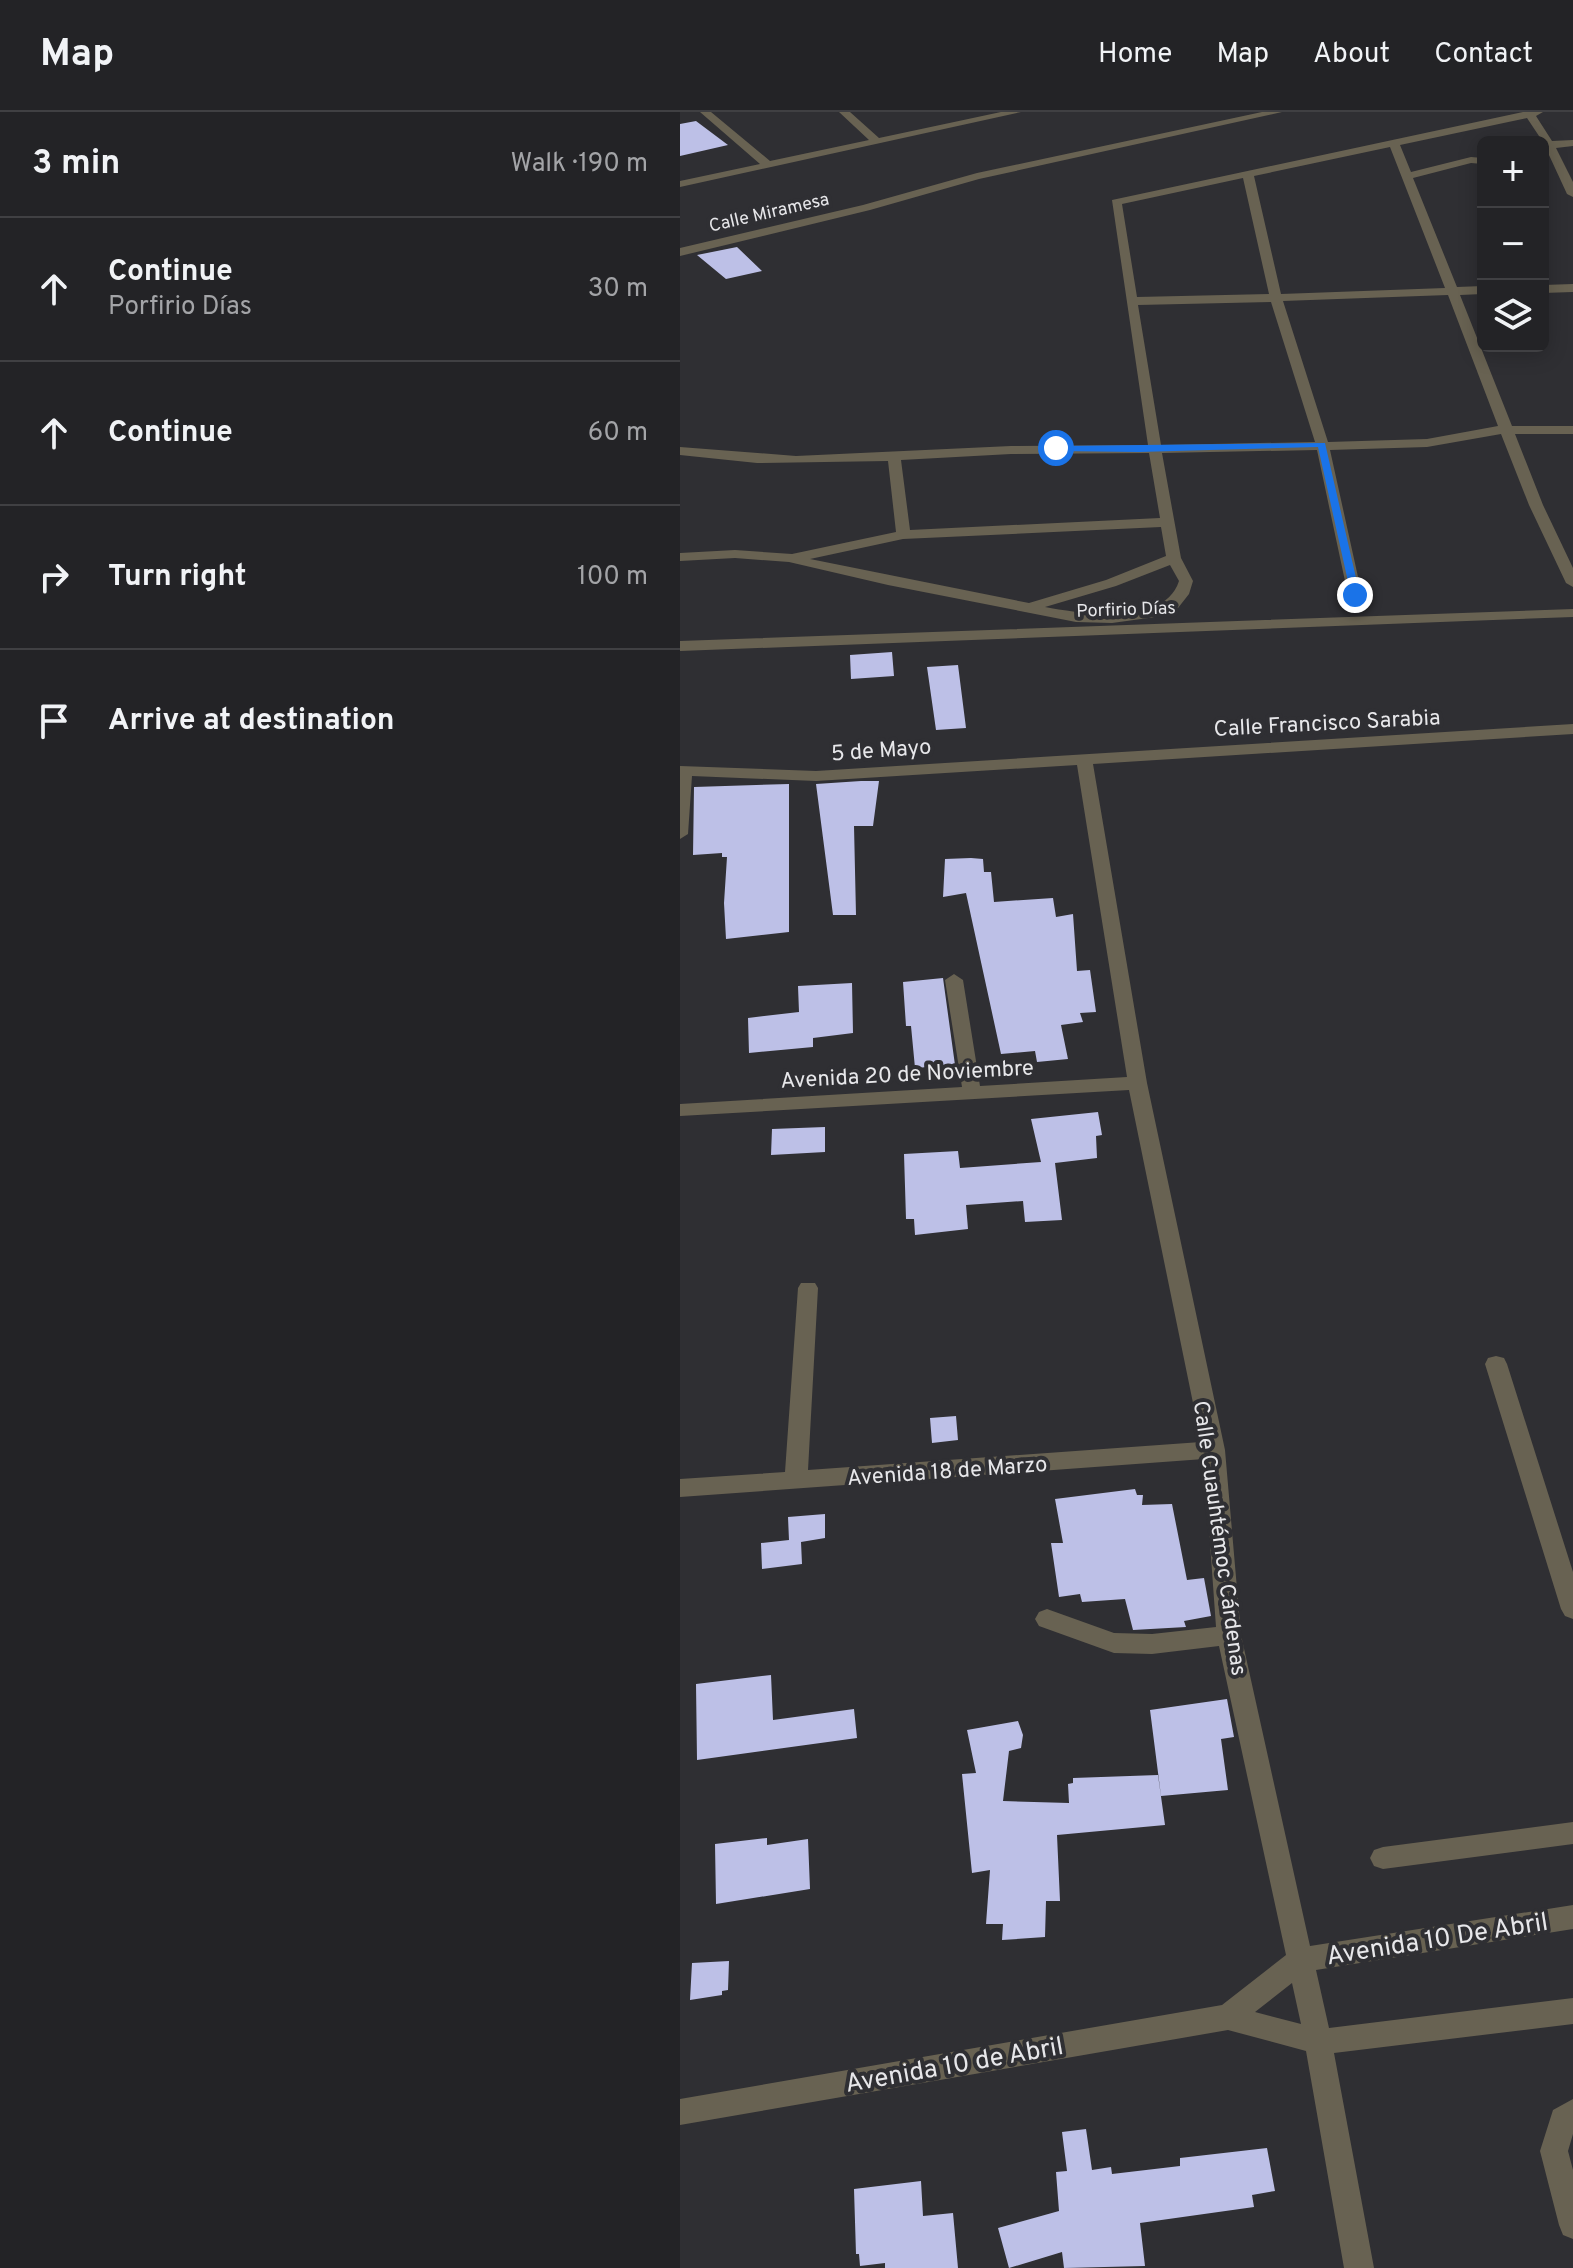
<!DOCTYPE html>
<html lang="en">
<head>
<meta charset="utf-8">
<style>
	body { margin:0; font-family:Overpass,sans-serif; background:#2f2f32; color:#f1f3f6 }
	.controls { position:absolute; right:24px; top:24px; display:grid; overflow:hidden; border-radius:12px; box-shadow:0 4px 20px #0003 }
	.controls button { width:72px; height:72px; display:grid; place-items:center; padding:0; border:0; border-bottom:2px solid #404043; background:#232326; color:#f1f3f6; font:40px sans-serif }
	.stop { position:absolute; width:24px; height:24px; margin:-18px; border:6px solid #1a73e8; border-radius:50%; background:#fff }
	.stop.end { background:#1a73e8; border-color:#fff; box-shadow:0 2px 8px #0008 }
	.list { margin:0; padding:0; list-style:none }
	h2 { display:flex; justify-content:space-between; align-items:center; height:104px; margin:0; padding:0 32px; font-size:34px }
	h2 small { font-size:26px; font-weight:400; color:#a3a4a7 }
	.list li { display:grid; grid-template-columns:52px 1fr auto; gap:24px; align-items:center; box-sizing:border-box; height:144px; padding:0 32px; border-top:2px solid #404043 }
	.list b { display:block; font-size:30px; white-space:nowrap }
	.list p { margin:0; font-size:26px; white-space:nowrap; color:#a3a4a7 }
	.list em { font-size:26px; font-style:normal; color:#a3a4a7 }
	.icon { flex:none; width:44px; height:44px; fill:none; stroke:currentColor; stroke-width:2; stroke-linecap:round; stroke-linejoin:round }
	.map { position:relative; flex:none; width:893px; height:2156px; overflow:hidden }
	header { display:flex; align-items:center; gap:48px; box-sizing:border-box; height:112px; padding:0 40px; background:#232326; border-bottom:2px solid #404043 }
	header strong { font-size:38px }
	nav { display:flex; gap:44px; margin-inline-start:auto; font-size:28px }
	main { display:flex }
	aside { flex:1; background:#232326 }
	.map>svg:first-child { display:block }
</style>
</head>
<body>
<header>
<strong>Map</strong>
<nav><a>Home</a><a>Map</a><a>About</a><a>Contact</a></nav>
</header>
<main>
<aside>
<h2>3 min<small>Walk · 190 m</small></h2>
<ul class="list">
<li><svg class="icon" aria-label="ahead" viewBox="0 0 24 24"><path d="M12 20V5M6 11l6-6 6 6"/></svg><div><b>Continue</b><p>Porfirio Días</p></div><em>30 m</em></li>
<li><svg class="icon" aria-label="ahead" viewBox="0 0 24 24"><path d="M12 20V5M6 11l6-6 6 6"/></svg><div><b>Continue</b></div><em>60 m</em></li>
<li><svg class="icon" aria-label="right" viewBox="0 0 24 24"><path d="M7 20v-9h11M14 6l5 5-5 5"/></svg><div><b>Turn right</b></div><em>100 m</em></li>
<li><svg class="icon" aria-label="arrive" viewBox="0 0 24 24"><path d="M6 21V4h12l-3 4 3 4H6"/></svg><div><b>Arrive at destination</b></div></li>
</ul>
</aside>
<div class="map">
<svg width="893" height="2156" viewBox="0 0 893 2156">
	<rect width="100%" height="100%" fill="#2f2f33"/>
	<path fill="#bdc0e7" d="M16,9L48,33L0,44V12Z
		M57,135L82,159L46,167L17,143Z
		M212,540L214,564L171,567L170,543Z
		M278,553L286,616L256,618L247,555Z
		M181,669H199L193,714H174L176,803H153L136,672Z
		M109,672V820L46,827L44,791L47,745H42V741L13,743L14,675Z
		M291,746L303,747L304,760H311L314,790L373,786L376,805L393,802L397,859L410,858L416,900L400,901L403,910L381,913L388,947L357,950L355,939L321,942L286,781L263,785L265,747Z
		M263,866L275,953L235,956L231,914H226L223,870Z
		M172,871L173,921L133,926V935L69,941L68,906L119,900L118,874Z
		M418,1000L422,1023L416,1024L417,1046L375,1051L382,1108L345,1110L343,1089L286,1093L288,1117L235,1123L234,1107H226L224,1042L278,1039L280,1056L361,1050L351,1007Z
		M145,1015V1040L91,1043L92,1017Z
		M276,1304L278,1328L252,1331L250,1306Z
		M455,1377L457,1383H463L462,1393L492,1392L507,1468L524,1466L531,1504L504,1509L506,1515L453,1518L445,1487L402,1490L400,1482L379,1485L371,1431H383L375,1387Z
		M145,1402V1426L121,1430L122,1452L82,1457L81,1431L109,1428L108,1405Z
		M91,1563L93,1608L174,1597L177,1626L17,1648L16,1572Z
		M547,1587L554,1625L541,1627L548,1678L481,1684L470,1598Z
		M338,1609L343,1623L341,1636L329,1639L323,1689L389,1691L388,1672L393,1671V1666L478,1663L485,1713L377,1723L380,1789H366L365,1825L322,1828L323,1812H306L310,1758L292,1761L282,1662L296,1661L287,1618Z
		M87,1726V1733L128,1727L130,1777L36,1792L35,1732Z
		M49,1849L48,1878L42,1879V1883L10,1888L12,1851Z
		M406,2017L412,2058L431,2055L432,2062L500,2054V2046L587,2036L595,2079L572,2083L574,2095L460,2111L465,2154L384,2156L382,2140L329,2156L318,2116L379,2099L376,2060L387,2059L382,2020Z
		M241,2069L243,2104L273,2101L278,2156H205V2151L180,2154L179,2142H176L174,2077Z"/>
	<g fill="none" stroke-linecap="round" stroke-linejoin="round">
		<path fill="#686252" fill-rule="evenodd" d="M20,0H31L90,49L189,28L159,0H170L199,26L321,0H341L0,75V69L80,52Z
			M582,0H602L299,67L190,98L0,144V136L183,93L297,61Z
			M843,0H863L856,4L872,29L893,28V34L876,36L893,70V85L887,82L863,30L847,6L720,33L731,60L791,45L803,46V52L791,51L733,66L777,175L803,174V182L780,183L832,314H893V322H835L863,393L893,456V475L886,471L849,393L821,322L747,335L650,338L682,483L675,487L668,483L637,338L482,341L501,446L513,469L509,482L498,496L483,504L432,511L396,510L208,473L109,450L55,446L0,449V441L55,438L112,442L216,420L208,349L77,351L0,343V335L116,344L331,334L468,333L432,88ZM710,35L765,176L601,182L574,64ZM563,66L589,182L457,185L442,92ZM768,183L818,314L747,327L648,330L603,189ZM591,190L635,330L481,333L458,193ZM469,341L480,406L230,418L221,348L331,342ZM481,415L486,444L426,468L349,491L130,447L223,427ZM490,453L499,469C484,515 403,502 365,495L436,474Z
			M893,172V180L863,181V173Z
			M893,497V505L0,539V529Z
			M893,612V622L413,652L467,971L545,1338L561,1523L630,1834L893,1793V1817L636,1858L649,1916L893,1886V1912L654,1941L694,2156H664L626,1939L548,1918L0,2013V1987L542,1893L606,1843L539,1534L472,1542L434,1541L359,1514L355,1507L359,1500L367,1497L434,1521L472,1522L536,1515L524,1347L0,1385V1367L105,1360L118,1176L121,1171H135L138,1176L128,1358L521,1330L449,978L0,1004V992L282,975L265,868L274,862L283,868L300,974L447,965L397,653L136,669L12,664L8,722L0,727V654L136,659ZM612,1871L621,1912L575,1900Z
			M816,1244L824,1246L827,1252L893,1460V1507L885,1504L881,1497L805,1252L808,1246Z
			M893,1710V1732L703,1757L694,1754L690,1746L694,1738L703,1735Z
			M893,1987V2022L888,2039L893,2058V2127L883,2123L879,2113L860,2039L873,1998Z"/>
	</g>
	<path fill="#1a73e8" d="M645,331L680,483L675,486L671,483L638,335L459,340L376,339L372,336L376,334Z"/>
	<g text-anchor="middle" stroke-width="8" stroke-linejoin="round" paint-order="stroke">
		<g font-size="18" fill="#e7e7ea" stroke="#2f2f33">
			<text transform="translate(89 100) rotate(-13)" y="6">Calle Miramesa</text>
			<text transform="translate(446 497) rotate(-2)" y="6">Porfirio Días</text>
		</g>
		<g font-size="22" fill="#e7e7ea" stroke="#2f2f33">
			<text transform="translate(647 610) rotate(-3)" y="8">Calle Francisco Sarabia</text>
			<text transform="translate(201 637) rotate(-4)" y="8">5 de Mayo</text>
			<text transform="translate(227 961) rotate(-3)" y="8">Avenida 20 de Noviembre</text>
			<text transform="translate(267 1358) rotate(-4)" y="8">Avenida 18 de Marzo</text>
			<text transform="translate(541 1426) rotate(82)" y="8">Calle Cuauhtémoc Cárdenas</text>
		</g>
		<g font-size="26" fill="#e7e7ea" stroke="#2f2f33">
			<text transform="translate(757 1826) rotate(-9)" y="9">Avenida 10 De Abril</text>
			<text transform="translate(274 1952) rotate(-10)" y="9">Avenida 10 de Abril</text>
		</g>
	</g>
</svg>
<div class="controls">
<button>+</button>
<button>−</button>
<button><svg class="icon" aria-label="layers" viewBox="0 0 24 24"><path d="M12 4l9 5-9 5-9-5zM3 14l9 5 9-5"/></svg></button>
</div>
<div class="stop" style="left:376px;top:336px"></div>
<div class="stop end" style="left:675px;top:483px"></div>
</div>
</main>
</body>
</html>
